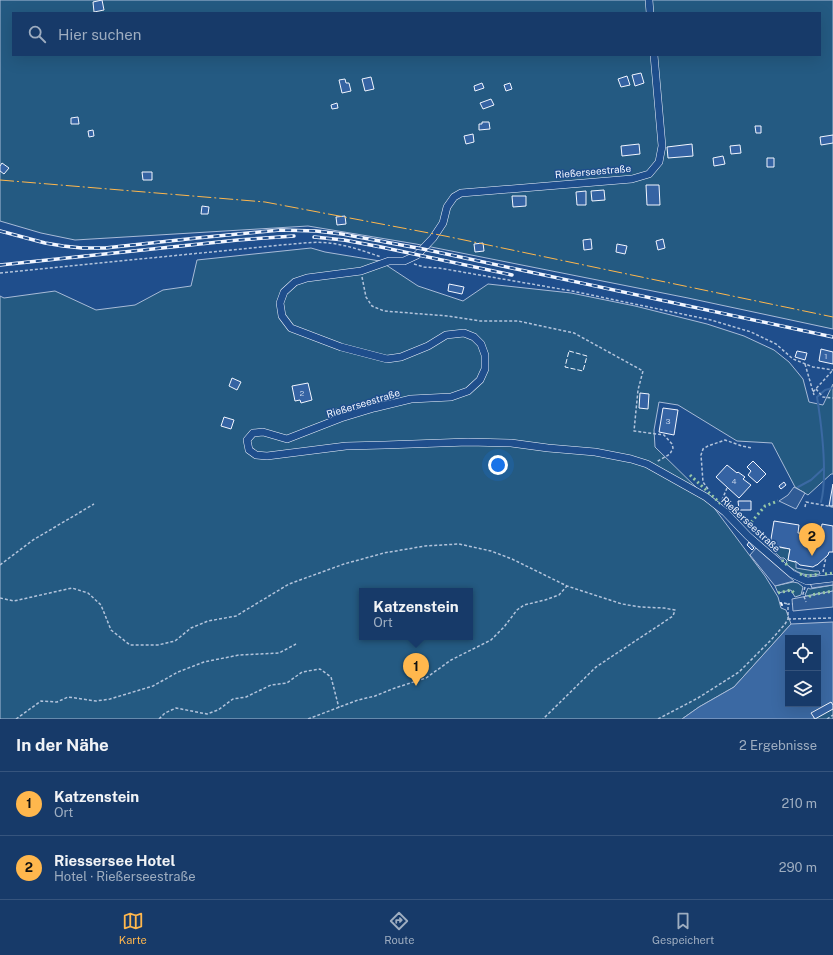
<!DOCTYPE html>
<html lang="de">
<head>
<meta charset="utf-8">
<style>
	body { margin:0; font-family:"Public Sans",sans-serif; background:#20416f; color:#f1f3f6 }
	.controls { position:absolute; right:12px; bottom:12px; display:grid; overflow:hidden; border-radius:0px; box-shadow:0 4px 16px #0002 }
	.controls button { width:36px; height:36px; display:grid; place-items:center; padding:0; border:0; border-bottom:1px solid #36547d; background:#173a69; color:#f1f3f6; font:20px sans-serif }
	.you { position:absolute; left:498px; top:465px; width:14px; height:14px; margin:-10px; border:3px solid #fff; border-radius:50%; background:#1a73e8; box-shadow:0 0 0 6px #1a73e833 }
	.badge { display:grid; place-items:center; width:26px; height:26px; border-radius:50%; background:#ffb74d; color:#111; font-size:13px; font-weight:700 }
	.pin { position:absolute; translate:-50% -33px; filter:drop-shadow(0 1px 2px #0008) }
	.pin::after { content:''; position:absolute; top:21px; width:14px; height:12px; background:inherit; clip-path:polygon(0 0,100% 0,50% 100%) }
	.popup { position:absolute; left:359px; top:588px; width:114px; height:52px; box-sizing:border-box; display:grid; place-content:center; border-radius:0px; background:#173a69; filter:drop-shadow(0 1px 3px #0005); font-size:13px; white-space:nowrap; color:#9eadc0 }
	.popup b { font-size:15px; color:#f1f3f6 }
	.popup::after { content:''; position:absolute; left:50%; top:100%; margin-left:-8px; border:8px solid transparent; border-top-color:#173a69 }
	.list { margin:0; padding:0; list-style:none }
	h2 { display:flex; justify-content:space-between; align-items:center; height:52px; margin:0; padding:0 16px; font-size:17px }
	h2 small { font-size:13px; font-weight:400; color:#9eadc0 }
	.list li { display:grid; grid-template-columns:26px 1fr auto; gap:12px; align-items:center; box-sizing:border-box; height:64px; padding:0 16px; border-top:1px solid #36547d }
	.list b { display:block; font-size:15px; white-space:nowrap }
	.list p { margin:0; font-size:13px; white-space:nowrap; color:#9eadc0 }
	.list em { font-size:13px; font-style:normal; color:#9eadc0 }
	.icon { flex:none; width:22px; height:22px; fill:none; stroke:currentColor; stroke-width:2; stroke-linecap:round; stroke-linejoin:round }
	.map { position:relative; flex:none; width:833px; height:719px; overflow:hidden }
	.search { position:absolute; background:#173a69; box-shadow:0 4px 16px #0002; left:12px; right:12px; top:12px; height:44px; display:flex; align-items:center; gap:10px; box-sizing:border-box; padding:0 14px; border-radius:0px; color:#9eadc0; font-size:15px }
	.sheet { height:180px; background:#173a69 }
	nav { display:flex; justify-content:space-around; align-items:center; box-sizing:border-box; height:56px; border-top:1px solid #36547d; background:#173a69; font-size:11px; color:#9eadc0 }
	nav a { display:grid; justify-items:center; gap:2px }
	nav .on { color:#ffb74d }
	.map>svg:first-child { display:block }
</style>
</head>
<body>
<div class="map">
<svg width="833" height="719" viewBox="0 0 833 719">
	<rect width="100%" height="100%" fill="#1f4e8c"/>
	<path fill="#245a82" stroke="#a8bbd7" fill-rule="evenodd" d="M0,0H833V329L688,298L416,244L308,226L75,240L41,233L0,221ZM13,13H820V55H13Z
		M311,248L325,252L380,261L418,286L463,301L488,284L571,293L635,306L707,324L744,336L774,350L789,362L803,379L809,402L823,405L833,384V474H831L808,495L795,487L772,443L737,441L678,405L659,402L654,430L655,447L706,497L765,576L778,597L781,608L786,610L791,624L734,687L699,707L682,719H0V296L4,298L55,291L96,310L135,305L163,290L191,286L197,260ZM362,591H470V637H362Z
		M769,539L771,540L770,546L790,549L788,560L796,562V568L814,571H819L820,574C804,577 798,573 786,564L787,561L784,558H781L765,543Z
		M793,582L798,583L803,587L801,595L795,597L791,590L778,593L775,586Z
		M833,585V591L806,596L805,595L808,588L810,589Z
		M833,706V719H814L813,717Z"/>
	<path fill="#305b95" stroke="#a8bbd7" d="M794,487L805,493L796,509L779,501L788,495Z
		M756,548L794,581L775,586L750,555Z
		M833,581V585L812,588L810,583Z
		M833,591V607L793,611L792,599Z"/>
	<path fill="#3b69a3" stroke="#a8bbd7" fill-rule="evenodd" d="M833,622V706L814,717V719H682L699,707L734,687L791,624ZM788,638H818V704H788Z"/>
	<g fill="none" stroke-linecap="round" stroke-linejoin="round">
		<path stroke="#3b69a3" stroke-width="2" d="M798,487L811,480L824,468
			M821,502C824,491 824,481 824,471C824,446 821,422 817,397L825,390L833,388"/>
	</g>
	<path fill="#3563a3" stroke="#f2f6ff" d="M102,0L104,10L94,12L93,2Z
		M641,73L644,83L635,86L632,75Z
		M627,76L630,85L621,87L618,79Z
		M371,77L374,89L365,91L362,79Z
		M345,79L346,83H349L351,91L342,93L339,80Z
		M482,83L484,88L475,91L474,86Z
		M510,83L512,89L506,91L504,85Z
		M491,99L494,105L483,109L480,103Z
		M337,103L338,108L332,109L331,105Z
		M78,117L79,124H71V118Z
		M482,122H489L490,129L479,130V124H482Z
		M755,126H761V133H756Z
		M93,130L94,136L89,137L88,131Z
		M473,134L474,142L466,144L464,136Z
		M833,135V143L821,145L820,137Z
		M639,144L640,154L622,156L621,146Z
		M692,144L693,156L668,158L667,147Z
		M740,145L741,153L731,154L730,146Z
		M723,156L725,164L714,166L713,158Z
		M767,158H774V167H767Z
		M2,163L9,168L4,174L0,171V166Z
		M142,172H152V180H143Z
		M646,185H659L660,205H647Z
		M604,190L605,200L592,201L591,191Z
		M586,191V205H577L576,192Z
		M512,196H526V206L513,207Z
		M202,206L209,207L208,214H201Z
		M345,216L346,224L337,225L336,217Z
		M591,239L592,249L584,250L583,240Z
		M663,239L665,248L658,250L656,241Z
		M483,243L484,251L475,252L474,244Z
		M617,244L627,246L625,254L616,252Z
		M449,284L464,287L462,294L448,291Z
		M821,349L833,352V364L819,361Z
		M797,351L807,353L805,360L795,357Z
		M232,378L241,382L237,390L229,386Z
		M308,383L312,400L301,403L300,400L295,401L292,386Z
		M640,393L649,394L648,409L639,408Z
		M663,408L678,410L674,435L659,432Z
		M337,409L339,417L330,420L327,412Z
		M224,417L234,420L231,429L221,426Z
		M753,461L766,474L757,483L748,475L751,471L747,467Z
		M727,465L737,473L738,472L745,477L743,479L751,485L739,498L716,477Z
		M784,482L786,485L781,489L780,488L779,486Z
		M833,484V506H829Z
		M738,501H751V510H739Z
		M774,521L799,525L798,533L820,536L822,524L833,526V552H829L828,555L817,565H816L813,567L800,565L795,561V562L788,560L790,549L770,545Z
		M749,542L754,548L752,550L747,545Z
		M831,702L833,705V709L815,719L811,713Z"/>
	<g fill="none" stroke-linecap="round" stroke-linejoin="round">
		<g stroke="#f2f6ff" stroke-width="8">
			<path id="minor" d="M649,0L650,13
				M654,55L662,146L659,162L649,174L632,179L461,193L454,197L447,207L443,223L433,238L417,255L404,261H389L361,271L307,278L295,282L284,292L280,303L282,316L291,328L341,347L387,359L401,357L428,346L446,335L464,333L474,337L481,344L485,355V369L480,380L468,391L451,397L411,399L374,408L341,418L287,439L263,432L253,433L247,440L249,450L256,455L267,456L346,446L385,445L468,442L511,443L548,448L595,452L631,459L647,464L706,497L725,512L748,536L792,574L807,581L833,578"/>
		</g>
		<path stroke="#b3c4dc" stroke-width="1.5" stroke-dasharray="3 2" stroke-linecap="butt" d="M414,264L424,267L439,268L572,291L711,320L751,332L776,344L793,359L813,367L833,370
			M0,273L281,245C297,244 313,241 329,243C347,245 364,251 381,257
			M362,277L366,297L372,306L384,311L448,316L480,321H518L574,333L643,371L638,390L634,431L664,435L672,444L673,448L670,454L656,462
			M805,364L814,395
			M816,389L823,397L833,398
			M813,392L833,370
			M708,489L703,482L701,455L703,449L708,446L725,440L742,446L752,448
			M722,500L727,488
			M805,507L806,502L833,507
			M0,565L33,540L94,504
			M823,572L826,557
			M805,587L803,594L806,602
			M0,598L14,601L72,588L88,593L101,605L111,630L130,645H158L175,641L191,628L208,621L236,616L289,584L344,564L384,553L425,546L459,544L491,551L512,559L567,586L622,604L641,607L664,608L675,610L673,616L596,667L543,719
			M784,603L788,604
			M788,619L833,618
			M16,719L41,701L57,702L68,697L96,701L110,699L153,686L178,672L204,662L239,655L279,653L296,644
			M159,719L165,713L176,708L207,714L218,710L233,699L246,697L271,685L287,683L302,672L320,669L331,677L339,708
			M308,719L358,700L375,696L395,688L426,678L451,660L491,640L504,627L517,610L524,605L545,600L559,595L567,586
			M658,719L698,698L739,672L771,640L785,624L788,619V604H793
			M827,719L833,715"/>
		<use href="#minor" stroke="#1f4e8c" stroke-width="7"/>
		<g stroke="#f2f6ff" stroke-width="3.5">
			<path id="rail" d="M0,231L45,243L63,246L82,248H105L197,238L280,230L316,231L342,234L423,249L833,337
				M314,237L344,240L381,247L512,275
				M0,265L238,240L294,236"/>
		</g>
		<use href="#rail" stroke="#1f4e8c" stroke-width="2" stroke-dasharray="6" stroke-linecap="butt"/>
		<path stroke="#97c8a6" stroke-width="3" stroke-dasharray="2 3" stroke-linecap="butt" d="M690,475L721,504
			M748,526L765,506L778,501
			M782,560L788,566
			M800,574L808,576L819,574
			M825,574L833,573
			M778,593L791,590L795,594
			M809,597L811,595L833,591"/>
		<path stroke="#f2f6ff" stroke-width="1" stroke-dasharray="5 2" stroke-linecap="butt" d="M569,351L587,356L583,371L565,367Z"/>
		<path stroke="#f2f6ff" stroke-width="2" d="M781,603L782,605"/>
		<path stroke="#ffb74d" stroke-width="1" stroke-dasharray="14 3 2 3" stroke-linecap="butt" d="M0,180L265,202L445,236L833,317"/>
	</g>
	<g text-anchor="middle" stroke-width="3" stroke-linejoin="round" paint-order="stroke">
		<g font-size="8" fill="#c3d1e8">
			<text x="826" y="359">1</text>
			<text x="302" y="396">2</text>
			<text x="668" y="424">3</text>
			<text x="734" y="484">4</text>
		</g>
		<g font-size="10" fill="#f2f6ff" stroke="#1f4e8c">
			<text transform="translate(593 171) rotate(-5)" y="4">Rießerseestraße</text>
			<text transform="translate(363 403) rotate(-17)" y="4">Rießerseestraße</text>
			<text transform="translate(751 524) rotate(43)" y="4">Rießerseestraße</text>
		</g>
	</g>
</svg>
<div class="controls">
<button><svg class="icon" aria-label="locate" viewBox="0 0 24 24"><circle cx="12" cy="12" r="6"/><path d="M12 2v4M12 18v4M2 12h4M18 12h4"/></svg></button>
<button><svg class="icon" aria-label="layers" viewBox="0 0 24 24"><path d="M12 4l9 5-9 5-9-5zM3 14l9 5 9-5"/></svg></button>
</div>
<div class="you"></div>
<div class="pin badge" style="left:416px;top:686px">1</div>
<div class="popup"><b>Katzenstein</b>Ort</div>
<div class="pin badge" style="left:812px;top:556px">2</div>
<div class="search"><svg class="icon" aria-label="search" viewBox="0 0 24 24"><circle cx="10" cy="10" r="6"/><path d="M15 15l6 6"/></svg>Hier suchen</div>
</div>
<section class="sheet">
<h2>In der Nähe<small>2 Ergebnisse</small></h2>
<ul class="list">
<li><span class="badge">1</span><div><b>Katzenstein</b><p>Ort</p></div><em>210 m</em></li>
<li><span class="badge">2</span><div><b>Riessersee Hotel</b><p>Hotel · Rießerseestraße</p></div><em>290 m</em></li>
</ul>
</section>
<nav>
<a class="on"><svg class="icon" aria-label="map" viewBox="0 0 24 24"><path d="M3 6l6-2 6 2 6-2v14l-6 2-6-2-6 2zM9 4v14M15 6v14"/></svg>Karte</a>
<a><svg class="icon" aria-label="directions" viewBox="0 0 24 24"><path d="M12 3l9 9-9 9-9-9zM9 14v-3h6M13 9l2 2-2 2"/></svg>Route</a>
<a><svg class="icon" aria-label="saved" viewBox="0 0 24 24"><path d="M7 4h10v16l-5-4-5 4z"/></svg>Gespeichert</a>
</nav>
</body>
</html>
